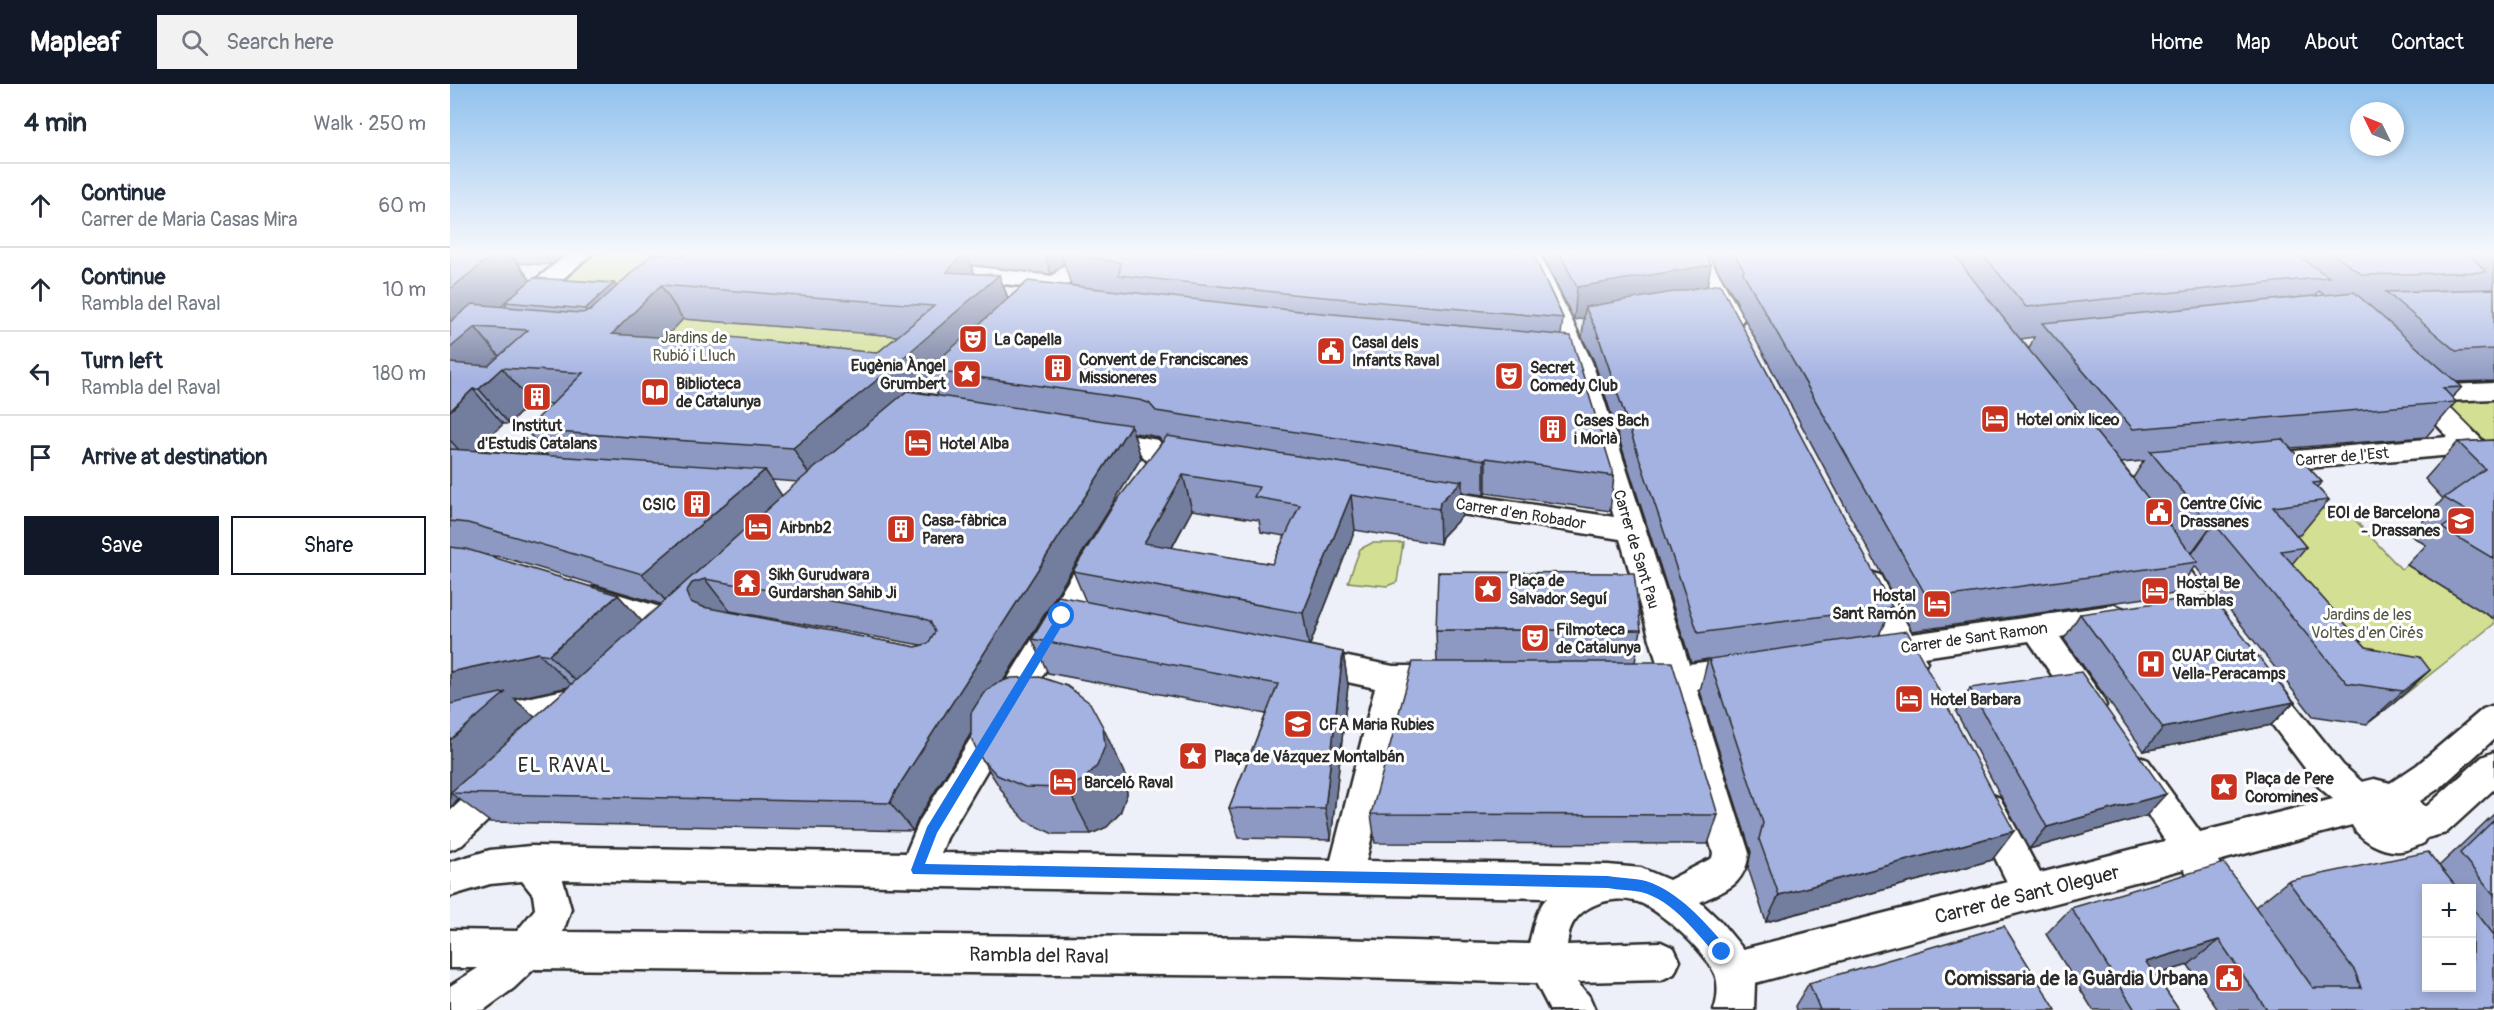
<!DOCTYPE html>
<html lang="en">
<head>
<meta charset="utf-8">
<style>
	body { margin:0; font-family:Pangolin,sans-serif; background:#f2f2f3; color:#1f2937 }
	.controls { position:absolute; right:18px; bottom:18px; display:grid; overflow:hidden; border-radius:0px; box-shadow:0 3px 9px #0003 }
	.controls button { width:54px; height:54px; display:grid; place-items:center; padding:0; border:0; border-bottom:2px solid #e0e1e3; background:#fff; color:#1f2937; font:30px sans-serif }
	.compass { position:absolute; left:1900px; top:18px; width:54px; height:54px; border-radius:50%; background:#fff; box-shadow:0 3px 9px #0003; rotate:313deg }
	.stop { position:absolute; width:18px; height:18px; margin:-14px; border:4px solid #1a73e8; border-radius:50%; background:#fff }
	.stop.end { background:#1a73e8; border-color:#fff; box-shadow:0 2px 6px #0008 }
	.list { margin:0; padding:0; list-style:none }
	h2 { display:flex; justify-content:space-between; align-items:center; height:78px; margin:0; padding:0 24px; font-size:26px }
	h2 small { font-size:20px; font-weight:400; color:#747a83 }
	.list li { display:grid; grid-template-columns:39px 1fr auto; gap:18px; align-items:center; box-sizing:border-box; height:84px; padding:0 24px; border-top:2px solid #e0e1e3 }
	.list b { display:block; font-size:22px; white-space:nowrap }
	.list p { margin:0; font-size:20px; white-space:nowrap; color:#747a83 }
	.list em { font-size:20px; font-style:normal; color:#747a83 }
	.actions { display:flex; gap:12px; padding:18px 24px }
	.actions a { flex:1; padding:14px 0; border:2px solid #111827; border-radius:0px; text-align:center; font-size:21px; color:#111827 }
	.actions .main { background:#111827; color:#fff }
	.icon { flex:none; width:33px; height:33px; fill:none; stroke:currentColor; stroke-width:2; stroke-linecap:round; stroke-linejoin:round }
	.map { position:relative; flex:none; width:2044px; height:926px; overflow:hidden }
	header { display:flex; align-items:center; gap:36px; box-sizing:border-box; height:84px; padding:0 30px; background:#111827; color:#fff }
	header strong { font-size:28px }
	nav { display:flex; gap:33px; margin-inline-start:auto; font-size:21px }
	.search { width:420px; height:54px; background:#f2f2f3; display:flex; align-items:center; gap:15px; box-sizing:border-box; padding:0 21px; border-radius:0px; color:#747a83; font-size:22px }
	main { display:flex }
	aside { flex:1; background:#fff }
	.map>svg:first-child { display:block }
</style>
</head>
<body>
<header>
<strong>Mapleaf</strong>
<div class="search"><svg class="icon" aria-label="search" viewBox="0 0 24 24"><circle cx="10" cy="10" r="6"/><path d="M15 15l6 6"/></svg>Search here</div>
<nav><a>Home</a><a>Map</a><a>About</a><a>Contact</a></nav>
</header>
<main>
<aside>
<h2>4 min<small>Walk · 250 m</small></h2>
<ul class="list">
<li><svg class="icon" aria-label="ahead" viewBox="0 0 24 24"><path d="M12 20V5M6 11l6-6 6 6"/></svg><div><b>Continue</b><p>Carrer de Maria Casas Mira</p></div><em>60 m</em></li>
<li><svg class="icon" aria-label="ahead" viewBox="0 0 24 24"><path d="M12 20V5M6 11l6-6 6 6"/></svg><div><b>Continue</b><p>Rambla del Raval</p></div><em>10 m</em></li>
<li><svg class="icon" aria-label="left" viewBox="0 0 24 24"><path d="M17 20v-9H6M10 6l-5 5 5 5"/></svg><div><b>Turn left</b><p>Rambla del Raval</p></div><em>180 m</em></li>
<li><svg class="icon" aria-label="arrive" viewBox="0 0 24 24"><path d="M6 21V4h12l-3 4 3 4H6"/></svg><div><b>Arrive at destination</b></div></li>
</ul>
<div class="actions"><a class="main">Save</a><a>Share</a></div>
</aside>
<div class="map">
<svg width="2044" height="926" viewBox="0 0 2044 926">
	<rect width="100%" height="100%" fill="#edf0f9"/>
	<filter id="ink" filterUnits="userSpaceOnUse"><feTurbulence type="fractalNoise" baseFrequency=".0167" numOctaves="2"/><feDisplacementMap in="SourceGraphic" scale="12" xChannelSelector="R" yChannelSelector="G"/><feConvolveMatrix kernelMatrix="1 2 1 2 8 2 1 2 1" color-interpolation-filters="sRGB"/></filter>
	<g filter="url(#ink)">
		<path fill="#d3e093" stroke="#7f865f" stroke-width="1.5" d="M159,168L291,169L265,194L90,212L138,172Z
			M409,234L421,250L499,256L444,303L186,284L233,235L398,248Z
			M2044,313V374L1986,316Z
			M1892,422L1951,485L1957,481L2044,535V540L1944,619L1796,457L1866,426Z
			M922,459H953L947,498L937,502L898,498L910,465Z"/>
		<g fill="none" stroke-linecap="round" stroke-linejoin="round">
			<g stroke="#2b2b2b" stroke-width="5">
				<path id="minor" d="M120,168H144L78,225L70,227L62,225L59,220L62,215Z
					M630,168H653L585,231L577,233L569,231L566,226L589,204L510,195L502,193L499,188L502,183L510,181L602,192Z
					M1067,168H1089L1142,278L1239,580L1292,573L1303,577L1308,586L1303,595L1247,605L1299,769C1294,802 1278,805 1250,818L1270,837L1293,865L1557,798L1521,725L1526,714L1538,709L1550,714L1590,789L1715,757L1669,686L1674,676L1686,671L1698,676L1750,748L1883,715L1869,703L1798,608L1793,599L1798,590L1809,586L1820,590L1893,681L1912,698L1924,695L1940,699L1967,681L2033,625L2044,621V655L1991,703L1970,717L1974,722H1977L2032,673L2044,668V705L1996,749L1977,754L1974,759C1967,762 1959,766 1951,767C1934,769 1910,757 1902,741L1768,777L1770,781L1765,793L1752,798L1739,793L1734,785L1305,899L1304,926H1264C1268,916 1269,900 1265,890C1254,866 1216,832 1193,820C1170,809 1132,818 1121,843C1119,848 1118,855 1117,861L1211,858L1224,864L1230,877L1224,890L1211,896L1127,898L1139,912L1145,926H1100L1086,899L842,892L84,885L64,904L34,926H0V902L28,884H0V846L67,847L85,825L83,811L72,797L40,800L0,812V778L40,766L80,762L456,769L470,736L640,462L650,459L660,462L664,470L497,754L491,769L881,776L925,604L847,587L842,578L847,569L858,565L943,582H996L1007,586L1012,595L1007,604L996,608H956L916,777L1158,781L1191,784L1219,796L1262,774L1263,769L1216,608H1189L1178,604L1173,595L1178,586L1189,582H1208L1170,455L974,424L964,421L960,414L964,407L974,404L1164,433L1118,278ZM113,796L1097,814C1085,826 1083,845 1079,860L842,854L113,848L121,825Z
					M1234,168H1256L1294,235L1290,240L1282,242L1274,240Z
					M1967,298L1977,302L2044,299V315L1993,317L2044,368V393L2035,391L2014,370L1812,388L1803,385L1799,379L1803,373L1812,370L1998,353L1955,306L1958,300Z
					M650,346L708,356L716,365L748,372L752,378L748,384L739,387L699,379L691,370L641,361L637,355L641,349Z
					M1709,456L1719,459L1777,535L1781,543L1777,551L1766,555L1755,551L1699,475L1695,467L1699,459Z
					M1420,488L1430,491L1462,550L1664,521L1675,525L1679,533L1675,541L1610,553L1651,611L1656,621L1651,631L1640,634L1629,631L1579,557L1474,573L1477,578L1472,587L1461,591L1450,587L1445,577L1427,579L1416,576L1412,567L1416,558L1433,554L1405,499L1410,491Z
					M145,503L239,532L243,540L239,548L228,552L135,522L130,514L135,506Z
					M123,604L146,609L151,618L146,627L135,631L123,630L0,659V631Z
					M53,685L65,689L70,700L65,711L12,761L0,766V727L41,689Z"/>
			</g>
			<use href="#minor" fill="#fff" fill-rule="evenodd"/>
		</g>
		<path fill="#8d99c2" stroke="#2b2b2b" stroke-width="1.5" fill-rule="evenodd" d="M0,168H117L101,181L68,179L80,196L164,199L166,203L232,172L236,168H1082L1113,234L1111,251L1164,392L1160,427L1036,409L1034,411L1012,408V432L992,453L990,460L905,446L860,561L893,568L898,601L881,756L789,754L779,724L816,630L598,589L582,555L636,518L623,487L712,358L709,354L699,351L683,349L691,374L553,597L675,691L677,710L670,729L657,743L641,750H603L576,737L561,721L531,674L521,650L468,735L463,747L40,738L9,715L0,724ZM614,179L621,201L631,203L558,214L549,191L525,190L521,181L601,190ZM55,219L58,223L51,222ZM233,235L448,252L427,269L216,253ZM482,297L488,311L469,308ZM81,318L103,320L76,346L97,371L26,366L53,340H59ZM321,396L349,398L332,412ZM742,426L809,436L811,448L835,452L822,480L722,464ZM34,471L52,473L211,520L192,538L168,511ZM280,527L471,561L466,563L277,528ZM119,603L85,633L64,615Z
			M1091,168H1254L1257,202L1442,523L1429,551L1542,776L1316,838L1298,784L1301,768L1250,607L1258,575L1241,578L1144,277L1132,253L1134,234L1124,236Z
			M1257,168H2044V297L2006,298L2012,303L2002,314L2006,318L1976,353L1840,364L1872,398L1867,403L1879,416L1850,451H1846L1856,463L1842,480L1916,563L1980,586L1944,619L1917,640L1863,632L1745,482L1724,510L1462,547L1287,221V218ZM1869,207L1874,211L1866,212ZM1584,253L1579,265L1571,255ZM1694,377L1683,394L1671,379Z
			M2044,356V535L1957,481L1976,461L1960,451L1993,415L1975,395L2008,358Z
			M1630,530L1844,618L1821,641L1694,667L1614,555Z
			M986,546H1191L1185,578L1268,731L1258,760L925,759L921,730L987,578Z
			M1520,604L1696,732L1579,765L1506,628Z
			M2044,730V926H1768L1738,881L1705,891L1729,926H1643L1596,850L1621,824L1805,823L1838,797L1989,782ZM1977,804H2022V903Z
			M1359,899L1606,926H1346L1345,922Z"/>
		<path fill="#737d9e" stroke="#2b2b2b" stroke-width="1.5" d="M47,168H59L81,197L27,243H25L53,277L0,296V205Z
			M92,168H117L101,181Z
			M514,168H516L528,200L497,188Z
			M594,168H627L611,169L614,179L601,190Z
			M1261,181L1255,213L1135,223L1134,234L1124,236L1127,203Z
			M549,191L562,225L477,286L482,297L450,326L364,399L343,364Z
			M164,199L177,218L149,244L135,225Z
			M211,201L233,235L187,284L162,250Z
			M52,284L81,318L59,340L29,305Z
			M23,305L53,340L17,375L0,356V327Z
			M681,341L691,374L468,735L463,747L440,719L446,706Z
			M1036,374V409L1034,411V376Z
			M315,386L338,421L255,495L280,527L268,531L221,523L192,490Z
			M733,391L742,426L705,494L694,459Z
			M1012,397V432L992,453L990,460L989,425L990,418Z
			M901,411L905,446L859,563L853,529Z
			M1764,439L1739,474L1736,476L1761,442Z
			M168,511L199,545L133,604L99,571Z
			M893,568L898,601L881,756L875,725Z
			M88,569L123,602L64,615L93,640L0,709L9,715L0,724V588Z
			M1980,586L1944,619L1917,640L1953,607Z
			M1844,618L1821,641L1694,667L1713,644Z
			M653,643L675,691L677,710L670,729L657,743L641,750L617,704Z
			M1716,710L1696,732L1579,765L1597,743Z
			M1564,747L1542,776L1316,838L1329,811Z
			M1769,856L1738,881L1668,902L1696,878Z"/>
		<path fill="#a4b2e1" stroke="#2b2b2b" stroke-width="1.5" fill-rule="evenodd" d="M0,168H47L0,205Z
			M236,168H514L497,188L549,191L432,292L343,364L76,346L133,289L52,284L29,305H23L0,327V279L38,282L78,246L25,243L0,264V238L22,220L131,229L140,227L202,170L232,172ZM211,201L323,210L484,222L427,269L271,252L267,257L162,250Z
			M613,168H1082L1113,234L851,211L669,191L671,179L611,169Z
			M1109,168H1254L1261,181L1127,203Z
			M1283,168H1502L1558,240L1662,368L1748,478L1478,515L1293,189L1294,186Z
			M1531,168H1842L1879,193L1576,223Z
			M1880,168H2018L2036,188L1913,191Z
			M83,194L164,199L135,225L55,218Z
			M578,197L850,227L1121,252L1164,392L1036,374L1034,376L732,331L706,327L699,319L689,316L477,286Z
			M1270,200L1442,523L1248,549L1147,248L1135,223Z
			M2044,205V265L2006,267L1936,208Z
			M1904,208L2012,303L1993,304L2006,318L1683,345L1592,239Z
			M457,307L681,341L446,706L440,719L0,709L343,402ZM255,495L467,532L480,537L485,548L479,559L466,563L253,523L240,518L236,508L242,499Z
			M717,352L1012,397L990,418L989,425L901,411L853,529L623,487L664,420ZM733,391L809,403L804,413L850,421L822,480L694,459Z
			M1832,355L1872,398L1863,399L1879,416L1823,423L1856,463L1831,467L1916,563L1970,573L1980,586L1953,607L1897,599L1764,439L1761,442L1700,367Z
			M2044,356V475L1992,444L2017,427L1994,414L2035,385L2008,358Z
			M0,365L315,386L192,490L18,439L0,437Z
			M0,463L16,465L168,511L99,571L88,569L0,588Z
			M988,488L1184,489L1191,546H986Z
			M1761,511L1844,618L1713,644L1630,530Z
			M608,512L893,568L875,725L779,724L828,600L582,555Z
			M1457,547L1564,747L1329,811L1309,755L1313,739L1259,575Z
			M963,578H1222L1268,731L921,730Z
			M1631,588L1716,710L1597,743L1520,604Z
			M590,593L617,602L640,619L653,643L655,662L647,682L633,696L617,704L575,703L547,691L531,674L521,654V629L533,610L545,600L561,594Z
			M56,608L0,656V620Z
			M2044,736V811L2010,769Z
			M1978,768L2007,804H1977V903H2022V823L2044,851V926H1817L1769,856L1696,878L1729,926H1685L1621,824L1774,779L1863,904H1911L1905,887L1838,797Z
			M1554,842L1606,926H1370L1359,899Z"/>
	</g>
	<linearGradient id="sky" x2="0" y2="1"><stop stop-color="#90c1ee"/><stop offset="0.57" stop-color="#f7f8fc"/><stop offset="1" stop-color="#f7f8fc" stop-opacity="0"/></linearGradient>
	<rect width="2044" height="297" fill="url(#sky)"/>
	<path fill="#1a73e8" d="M612,528L617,532L616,535L487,749L475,780L1158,792C1170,794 1184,794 1196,797C1230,808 1254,838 1277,863L1278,868L1277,872L1272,874L1267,872C1247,850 1223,816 1191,808C1180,806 1169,806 1158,804L463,790L461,786L477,743L609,529Z"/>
	<defs>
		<g id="theatre-square" transform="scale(1.5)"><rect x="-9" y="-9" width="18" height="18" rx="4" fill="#c8321e" stroke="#fff"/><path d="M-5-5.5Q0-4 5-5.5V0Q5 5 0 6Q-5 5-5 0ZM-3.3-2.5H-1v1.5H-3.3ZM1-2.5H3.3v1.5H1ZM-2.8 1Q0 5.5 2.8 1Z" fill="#fff"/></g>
		<g id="civic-square" transform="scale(1.5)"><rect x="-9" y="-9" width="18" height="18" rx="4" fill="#c8321e" stroke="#fff"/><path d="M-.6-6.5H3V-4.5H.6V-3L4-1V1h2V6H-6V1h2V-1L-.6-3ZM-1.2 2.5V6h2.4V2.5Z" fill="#fff"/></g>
		<g id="building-square" transform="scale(1.5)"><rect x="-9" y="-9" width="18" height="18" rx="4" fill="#c8321e" stroke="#fff"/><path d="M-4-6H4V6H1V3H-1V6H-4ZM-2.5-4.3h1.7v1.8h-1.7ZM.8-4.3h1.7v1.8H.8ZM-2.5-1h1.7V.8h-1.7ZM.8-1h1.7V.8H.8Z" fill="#fff"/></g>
		<g id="sight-square" transform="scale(1.5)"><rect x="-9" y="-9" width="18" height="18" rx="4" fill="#c8321e" stroke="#fff"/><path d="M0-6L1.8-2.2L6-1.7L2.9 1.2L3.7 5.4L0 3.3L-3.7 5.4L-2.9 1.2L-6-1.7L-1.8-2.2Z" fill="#fff"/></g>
		<g id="library-square" transform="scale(1.5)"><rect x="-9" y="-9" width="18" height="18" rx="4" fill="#c8321e" stroke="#fff"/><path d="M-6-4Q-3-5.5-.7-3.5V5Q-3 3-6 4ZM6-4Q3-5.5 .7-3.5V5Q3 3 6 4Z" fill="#fff"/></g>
		<g id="hotel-square" transform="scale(1.5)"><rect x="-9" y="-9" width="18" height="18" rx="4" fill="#c8321e" stroke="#fff"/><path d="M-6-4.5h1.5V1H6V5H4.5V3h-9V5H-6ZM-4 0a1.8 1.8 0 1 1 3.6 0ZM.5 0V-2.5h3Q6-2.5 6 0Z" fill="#fff"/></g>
		<g id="school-square" transform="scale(1.5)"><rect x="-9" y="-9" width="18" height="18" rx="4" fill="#c8321e" stroke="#fff"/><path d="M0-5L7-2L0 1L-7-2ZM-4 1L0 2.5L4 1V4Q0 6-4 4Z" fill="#fff"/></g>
		<g id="temple-square" transform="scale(1.5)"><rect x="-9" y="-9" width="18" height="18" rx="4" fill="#c8321e" stroke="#fff"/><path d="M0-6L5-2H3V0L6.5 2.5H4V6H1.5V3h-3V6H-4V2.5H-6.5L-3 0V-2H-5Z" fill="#fff"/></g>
		<g id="hospital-square" transform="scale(1.5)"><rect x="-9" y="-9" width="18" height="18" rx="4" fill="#c8321e" stroke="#fff"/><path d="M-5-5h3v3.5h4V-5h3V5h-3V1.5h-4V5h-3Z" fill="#fff"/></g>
	</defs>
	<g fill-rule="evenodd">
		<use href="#theatre-square" x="523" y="255"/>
		<use href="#civic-square" x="881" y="267"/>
		<use href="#building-square" x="608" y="284"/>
		<use href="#sight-square" x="517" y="290"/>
		<use href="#theatre-square" x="1059" y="292"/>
		<use href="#library-square" x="205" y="308"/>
		<use href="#building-square" x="87" y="313"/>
		<use href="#hotel-square" x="1545" y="335"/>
		<use href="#building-square" x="1103" y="345"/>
		<use href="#hotel-square" x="468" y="359"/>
		<use href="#building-square" x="247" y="420"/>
		<use href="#civic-square" x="1709" y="428"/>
		<use href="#school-square" x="2011" y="437"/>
		<use href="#hotel-square" x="308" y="443"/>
		<use href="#building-square" x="451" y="445"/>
		<use href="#temple-square" x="297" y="499"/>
		<use href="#sight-square" x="1038" y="505"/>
		<use href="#hotel-square" x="1705" y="507"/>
		<use href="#hotel-square" x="1487" y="520"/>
		<use href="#theatre-square" x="1085" y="554"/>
		<use href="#hospital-square" x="1701" y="580"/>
		<use href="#hotel-square" x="1459" y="615"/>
		<use href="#school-square" x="848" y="640"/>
		<use href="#sight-square" x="743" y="672"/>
		<use href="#hotel-square" x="613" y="698"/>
		<use href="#sight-square" x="1774" y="703"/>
		<use href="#civic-square" x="1779" y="894"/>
	</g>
	<g text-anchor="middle" stroke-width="6" stroke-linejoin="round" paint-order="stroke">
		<g font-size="16" fill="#555845" stroke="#fff">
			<text x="244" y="259">Jardins de<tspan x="244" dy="18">Rubió i Lluch</tspan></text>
			<text x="1917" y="536">Jardins de les<tspan x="1917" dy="18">Voltes d'en Cirés</tspan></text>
		</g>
		<g font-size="16" font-weight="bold" fill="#2b2b2b" stroke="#fff" text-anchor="start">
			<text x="544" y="261">La Capella</text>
			<text x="902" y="264">Casal dels<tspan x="902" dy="18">Infants Raval</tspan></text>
			<text x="629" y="281">Convent de Franciscanes<tspan x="629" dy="18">Missioneres</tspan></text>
			<text x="496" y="287" text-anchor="end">Eugènia Àngel<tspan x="496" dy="18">Grumbert</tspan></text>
			<text x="1080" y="289">Secret<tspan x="1080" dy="18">Comedy Club</tspan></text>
			<text x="226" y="305">Biblioteca<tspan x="226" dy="18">de Catalunya</tspan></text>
			<text x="1566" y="341">Hotel onix liceo</text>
			<text x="1124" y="342">Cases Bach<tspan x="1124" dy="18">i Morlà</tspan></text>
			<text x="87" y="347" text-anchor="middle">Institut<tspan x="87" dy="18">d'Estudis Catalans</tspan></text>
			<text x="489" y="365">Hotel Alba</text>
			<text x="1730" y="425">Centre Cívic<tspan x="1730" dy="18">Drassanes</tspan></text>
			<text x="226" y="426" text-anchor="end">CSIC</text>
			<text x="1990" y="434" text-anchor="end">EOI de Barcelona<tspan x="1990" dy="18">- Drassanes</tspan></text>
			<text x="472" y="442">Casa-fàbrica<tspan x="472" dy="18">Parera</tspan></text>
			<text x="329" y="449">Airbnb2</text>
			<text x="318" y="496">Sikh Gurudwara<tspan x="318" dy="18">Gurdarshan Sahib Ji</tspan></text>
			<text x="1059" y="502">Plaça de<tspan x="1059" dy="18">Salvador Seguí</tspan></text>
			<text x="1726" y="504">Hostal Be<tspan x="1726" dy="18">Ramblas</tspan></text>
			<text x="1466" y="517" text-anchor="end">Hostal<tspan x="1466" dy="18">Sant Ramón</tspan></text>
			<text x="1106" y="551">Filmoteca<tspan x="1106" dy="18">de Catalunya</tspan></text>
			<text x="1722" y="577">CUAP Ciutat<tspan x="1722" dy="18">Vella-Peracamps</tspan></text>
			<text x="1480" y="621">Hotel Barbara</text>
			<text x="869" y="646">CFA Maria Rubies</text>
			<text x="764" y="678">Plaça de Vázquez Montalbán</text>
			<text x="1795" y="700">Plaça de Pere<tspan x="1795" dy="18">Coromines</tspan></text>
			<text x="634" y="704">Barceló Raval</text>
		</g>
		<g font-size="16" fill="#2b2b2b" stroke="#fff">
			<text transform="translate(1892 372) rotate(-5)" y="6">Carrer de l'Est</text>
			<text transform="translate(1071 429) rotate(9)" y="6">Carrer d'en Robador</text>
			<text transform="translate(1187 465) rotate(73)" y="6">Carrer de Sant Pau</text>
			<text transform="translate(1524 553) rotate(-8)" y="6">Carrer de Sant Ramon</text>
		</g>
		<g font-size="20" letter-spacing="1.5" fill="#2b2b2b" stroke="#fff">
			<text x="115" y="688">EL RAVAL</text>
		</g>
		<g font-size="20" fill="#2b2b2b" stroke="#fff">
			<text transform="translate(1577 810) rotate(-14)" y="7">Carrer de Sant Oleguer</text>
			<text transform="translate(589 871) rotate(1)" y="7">Rambla del Raval</text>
		</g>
		<g font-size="20" font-weight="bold" fill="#2b2b2b" stroke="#fff" text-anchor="end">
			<text x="1758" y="901">Comissaria de la Guàrdia Urbana</text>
		</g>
	</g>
</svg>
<div class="controls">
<button>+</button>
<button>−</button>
</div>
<svg class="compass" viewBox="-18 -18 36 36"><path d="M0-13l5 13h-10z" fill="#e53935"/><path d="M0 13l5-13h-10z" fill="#747a83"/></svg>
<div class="stop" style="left:612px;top:532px"></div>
<div class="stop end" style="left:1272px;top:868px"></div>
</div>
</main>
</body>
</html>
